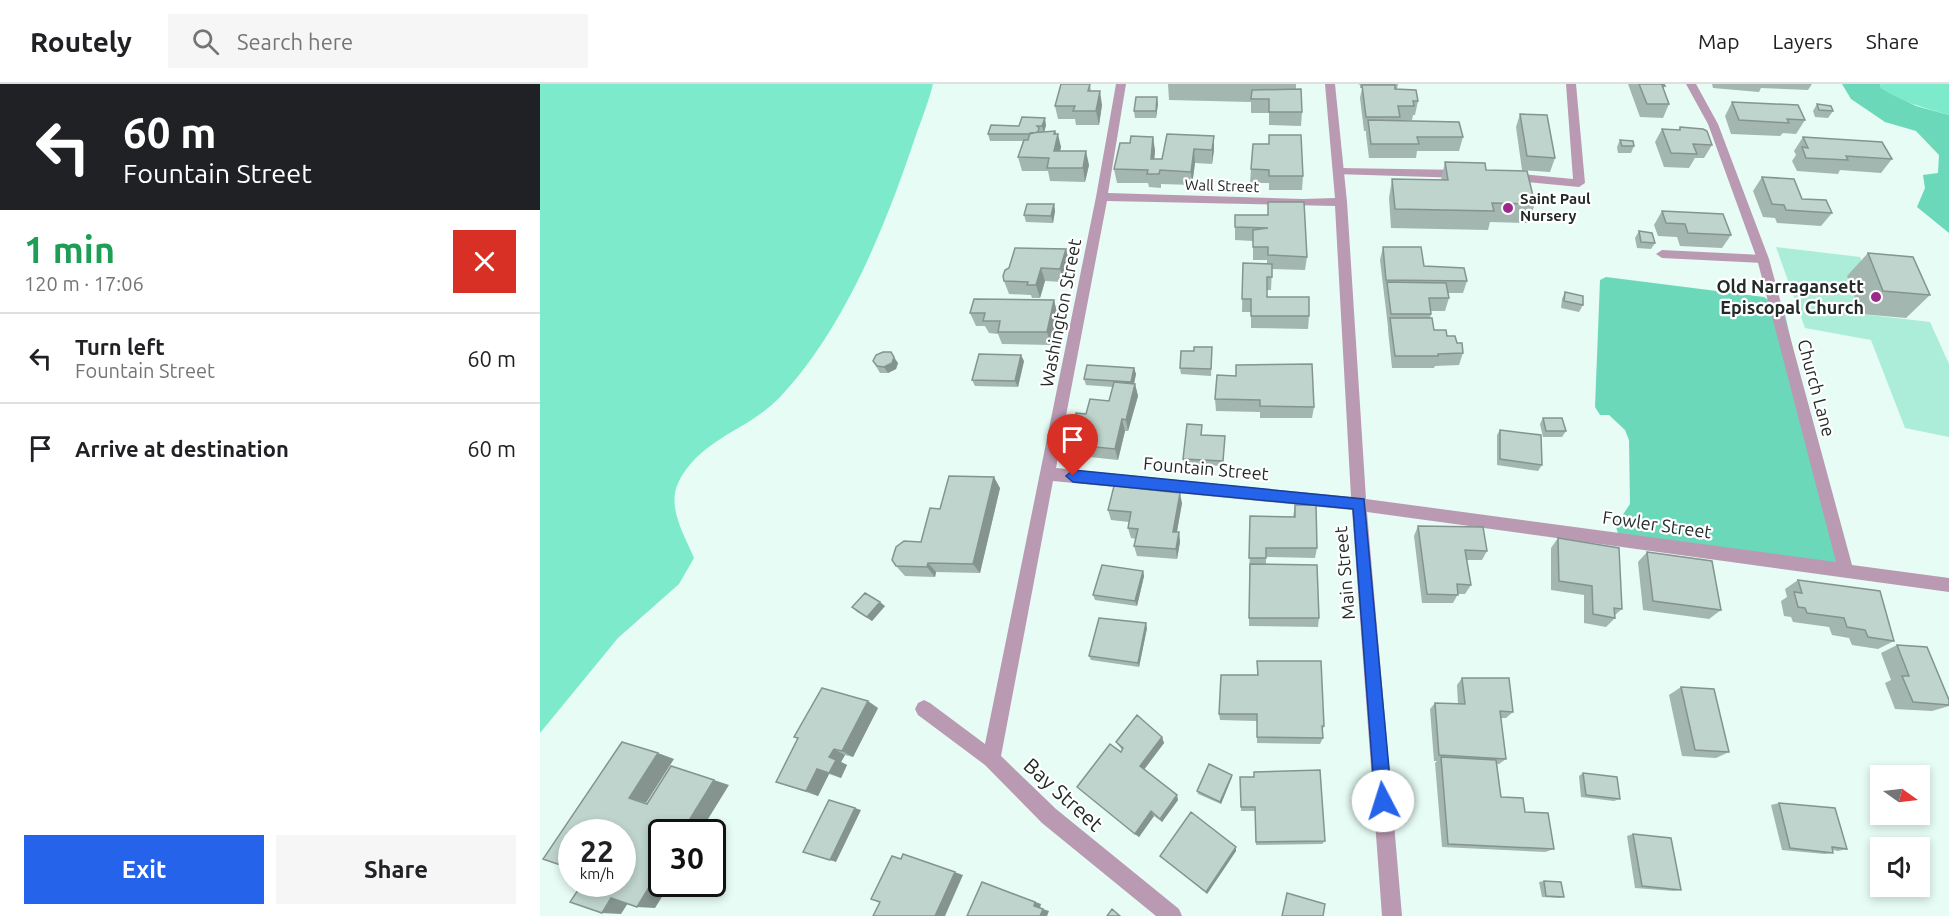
<!DOCTYPE html>
<meta charset="utf-8">
<style>
body{margin:0;font-family:Ubuntu,sans-serif;background:#f6f6f6;color:#202124;height:100vh;display:flex;flex-direction:column;font-size:22px;white-space:nowrap}
*{box-sizing:border-box;margin:0}
p{font-size:20px;color:#757577}
.icon{flex:none;width:33px;height:33px;fill:none;stroke:currentColor;stroke-width:2;stroke-linecap:round;stroke-linejoin:round}
.map{position:relative;flex:1;overflow:hidden}
.side{display:flex;flex-direction:column;background:#fff;width:540px}
.side>*{flex:none}
.top-card{background:#202124;color:#fff;overflow:hidden}
.needle{width:39px;rotate:104deg}
.tools{position:absolute;left:1330px;top:681px;display:grid;gap:12px}
.tools a{display:grid;place-items:center;width:60px;height:60px;border-radius:0px;background:#fff;box-shadow:0 3px 9px #0003;font-size:30px}
.speed{position:absolute;left:18px;top:735px;display:flex;gap:12px;font-size:30px;font-weight:700;text-align:center}
.speed>*{display:grid;place-content:center;width:78px;height:78px;border-radius:50%;background:#fff;box-shadow:0 3px 9px #0003;line-height:1}
.speed small{font-size:15px;font-weight:400}
.speed .limit{border:3px solid #111;border-radius:9px;background:#fff;color:#111}
.pin{position:absolute;display:grid;place-items:center;width:51px;height:51px;color:#fff;margin:-62px -26px;border-radius:50% 50% 50% 0;rotate:-45deg;box-shadow:0 0 6px #0007}
.pin .icon{rotate:45deg}
.me{position:absolute;width:66px;margin:-33px;rotate:355deg;stroke-linejoin:round;filter:drop-shadow(0 0 4px #0008)}
.turn{display:flex;align-items:center;gap:21px;height:126px;padding:0 24px;font-size:27px}
.turn .icon{width:78px;height:78px;stroke-width:2.5}
.turn b{display:block;font-size:42px;line-height:51px}
.round{display:grid;place-items:center;flex:none;width:63px;height:63px;border-radius:0px;background:#f6f6f6}
.summary{display:flex;align-items:center;justify-content:space-between;height:102px;padding:0 24px}
h1{font-size:36px;font-weight:700;line-height:45px;color:#1e9e55}
.button{display:flex;gap:12px;margin-top:auto;padding:12px 24px}
.button a{flex:1;height:69px;border-radius:0px;background:#2563eb;color:#fff;font-size:24px;font-weight:700;line-height:69px;text-align:center}
.button a+a{background:#f6f6f6;color:#202124}
ul{padding:0;list-style:none}
li{display:flex;align-items:center;gap:18px;height:90px;padding:0 24px;border-top:2px solid #e0e0e0}
li div{flex:1}
li b{display:block;font-size:22px}
li em{font-style:normal}
header{display:flex;align-items:center;gap:36px;box-sizing:border-box;height:84px;padding:0 30px;background:#fff;border-bottom:2px solid #e0e0e0}
header strong{font-size:28px}
nav{display:flex;gap:33px;margin-inline-start:auto;font-size:21px}
.search{width:420px;height:54px;background:#f6f6f6;display:flex;align-items:center;gap:15px;box-sizing:border-box;padding:0 21px;border-radius:0px;color:#757577;font-size:22px}
main{display:flex;flex:1;min-height:0}
.map>svg:first-child{display:block}
.green{fill:#abedd8}
.forest{fill:#6bd8ba}
.water{fill:#7deacb}
.lines{fill:none;stroke-linecap:round;stroke-linejoin:round}
.lane{fill:#ba9ab2;fill-rule:evenodd}
.street{fill:#ba9ab2;fill-rule:evenodd}
.wall{fill:#a3b6af}
.shaded-wall{fill:#85948f}
.building{fill:#bed4cc;stroke:#85948f;stroke-width:1.5}
.route{fill:#2563eb;stroke:#184099;stroke-width:1.5}
.poi-dot{fill:#9a2a89;stroke:#fff;stroke-width:2}
.labels{text-anchor:middle;stroke-width:4.5;stroke-linejoin:round;paint-order:stroke}
.far-street-label{font-size:15px;fill:#232b28;stroke:#fff}
.far-poi-label{font-size:15px;font-weight:bold;fill:#232b28;stroke:#fff;text-anchor:start}
.poi-label{font-size:18px;font-weight:bold;fill:#232b28;stroke:#fff;text-anchor:end}
.street-label{font-size:18px;fill:#232b28;stroke:#fff}
.near-street-label{font-size:21px;fill:#232b28;stroke:#fff}
</style>
<header>
<strong>Routely</strong>
<div class="search"><svg class="icon" aria-label="search" viewBox="0 0 24 24"><circle cx="10" cy="10" r="6"/><path d="M15 15l6 6"/></svg>Search here</div>
<nav><a>Map</a><a>Layers</a><a>Share</a></nav>
</header>
<main>
<section class="side">
<div class="top-card">
<div class="turn"><svg class="icon" aria-label="left" viewBox="0 0 24 24"><path d="M17 20v-9H6M10 6l-5 5 5 5"/></svg><div><b>60 m</b>Fountain Street</div></div>
</div>
<div class="summary"><div><h1>1 min</h1><p>120 m · 17:06</p></div><a class="round" style="background:#d93025;color:#fff"><svg class="icon" aria-label="close" viewBox="0 0 24 24"><path d="M6 6l12 12M18 6L6 18"/></svg></a></div>
<ul>
<li><svg class="icon" aria-label="left" viewBox="0 0 24 24"><path d="M17 20v-9H6M10 6l-5 5 5 5"/></svg><div><b>Turn left</b><p>Fountain Street</p></div><em>60 m</em></li>
<li><svg class="icon" aria-label="arrive" viewBox="0 0 24 24"><path d="M6 21V4h12l-3 4 3 4H6"/></svg><div><b>Arrive at destination</b></div><em>60 m</em></li>
</ul>
<div class="button"><a>Exit</a><a>Share</a></div>
</section>
<div class="map">
<svg width="1409" height="832" viewBox="0 0 1409 832">
<rect width="100%" height="100%" fill="#e6fcf4"/>
<!-- green -->
<path class="green" d="M1236,163L1320,173L1329,195L1321,230L1390,238L1409,280V353L1365,344L1331,256L1265,244Z"/>
<!-- forest -->
<path class="forest" d="M1302,0H1340L1341,4L1376,22L1409,31V149L1377,123L1385,104L1383,91L1398,89L1399,71L1376,47L1345,38L1311,15Z
M1066,193L1224,213L1244,226L1303,485L1079,453L1074,436L1082,432L1090,420L1089,356L1085,346L1069,331H1060L1055,323L1060,196Z"/>
<!-- water -->
<path class="water" d="M0,0H393C389,16 383,32 377,48C347,138 306,243 240,313C209,346 161,354 139,397C126,422 144,450 154,474L139,500L78,554L0,649Z
M1340,0H1409V31C1384,24 1362,18 1341,4Z"/>
<g class="lines">
<!-- lane -->
<path class="lane" d="M1026,0H1036L1045,99L1039,103L967,96L965,93L971,89L1033,95Z
M799,84L923,86L929,90L923,94L795,90L793,88Z
M1122,166L1223,171L1229,175L1223,179L1122,174L1116,170Z"/>
<!-- street -->
<path class="street" d="M576,0H586L568,109L763,115L795,114L785,0H795L807,118L826,415L1296,478L1217,175L1168,40L1146,0H1156L1178,40L1229,175L1312,481L1409,494V508L827,428L862,832H842L812,426L513,397L461,672L516,725L639,825L642,832H616L502,739L445,681L378,631L375,625L378,619L384,616L390,619L445,660L556,113ZM567,117L795,122L811,413L516,384Z"/>
</g>
<!-- wall -->
<path class="wall" d="M550,0L551,7L562,21L559,41H536L535,35H518L515,22Z
M628,0H756V5L762,28L761,42L729,41V29H711V18L629,16Z
M818,0H858L857,5L878,17L875,31H873L872,36H860L859,37L923,53L919,67H877L876,74H829L826,50V47H824L820,14L822,4H820V1Z
M1088,0H1124L1125,2L1123,5L1129,20L1123,34L1100,33Z
M1172,0H1272L1268,6L1221,4L1219,8L1173,4Z
M1192,18L1265,36L1256,50L1243,49L1240,52L1191,50L1185,32Z
M618,20L616,34H595L594,27Z
M1277,20L1293,27L1288,34L1275,33L1273,27Z
M980,30L1015,74L1010,88L982,86L976,43Z
M506,41L504,48L515,47L521,63L520,67L549,81L545,98L510,97L508,87H482L478,73L483,57H450L448,50L479,42Z
M1140,43L1172,61L1164,74H1155L1149,84L1124,83L1115,58L1122,45L1139,46Z
M627,50L674,66L672,80L655,79L652,101L621,100V104L609,103L608,99H577L574,85L613,53L615,67L614,75H622Z
M1263,53L1352,75L1341,89L1300,86L1298,90L1257,87L1252,77L1256,71L1254,67Z
M1080,56L1094,62L1091,69H1078L1077,63Z
M713,60L763,92L762,106H729V99H710L711,85Z
M905,78L946,86L995,120L988,139L950,138L948,146L851,144L849,114L852,95L901,96Z
M1222,93L1262,115L1292,129L1281,142L1237,139L1235,134L1223,133L1213,107Z
M514,120L515,127L513,139L486,138L484,131Z
M1122,127L1191,151L1182,164L1140,162L1137,153L1118,152L1114,141Z
M727,131L767,173L765,186L732,185L731,206H727V213L769,232L768,245L711,244V228H702L703,179H727V176H713V157L695,156V143Z
M1099,147L1115,159L1111,165L1097,164L1095,154Z
M843,163L884,182L927,197L923,209H908L909,214L905,227H891V230L890,234L894,246L907,252L917,259L923,269L919,281L895,282L894,284H852L848,246V243L840,176Z
M526,165L529,178L524,198L505,197L500,214H492L491,211L469,210L464,197Z
M1328,169L1390,211L1366,234L1321,230L1307,192Z
M1025,208L1043,221L1039,228L1021,224L1022,215Z
M514,216L517,229L511,261L462,260L458,250L449,249L445,242H436L430,229Z
M654,267L672,270L671,292L641,290L640,284Z
M333,277L358,279L356,285L348,289H340Z
M484,277L478,303L435,302L432,296Z
M594,284L596,290L594,300H595L598,312L588,347H585L578,376L531,371L524,349L546,330L569,317L573,303L546,301L544,295Z
M677,291L774,323L772,334H720V328L676,327L675,315Z
M1003,334L1026,347L1022,353H1003L1000,340Z
M662,341V351L685,352L683,382L644,380L643,375Z
M960,346L1002,381L998,387L957,381V351Z
M460,404L440,489L396,488L395,493L365,492L356,482L381,458L400,425Z
M642,419L637,448H639L640,458L637,475L597,472L594,462L596,455L591,454L588,444L589,438L571,436L568,426Z
M755,421L777,464L775,474L726,473V481L779,534L778,543L709,542L710,432L753,433Z
M878,442L947,467L942,476H927L931,501L925,510H918L913,519H882L874,452Z
M1018,454L1082,525L1075,531V534L1066,543L1044,539V511L1011,506V464Z
M1107,468L1181,526L1169,535L1103,526L1098,478Z
M603,487L604,492L597,522L555,516L553,511Z
M1258,496L1354,557L1338,565L1312,561L1309,554L1292,551L1289,543L1253,538L1251,533L1244,532L1241,517L1247,513L1245,505Z
M345,522L332,537L317,528L312,523Z
M607,544L599,583L551,576L549,572Z
M1357,561L1409,616V622L1392,627L1355,625L1345,599L1351,596L1341,569Z
M717,577L784,642L782,648L783,654L780,660L717,659V637L680,636L679,630L717,591Z
M922,594L973,628L966,634H961L966,675L959,680H957L961,713L985,728L1014,765L1005,768L902,763L895,679L897,677H894L890,625L895,619L918,620L917,601Z
M1141,603L1189,668L1176,674L1142,672L1129,611Z
M338,624L313,673L305,671L301,678L307,681L301,694L289,690L278,712L236,698L258,655L254,653Z
M622,653L624,659L604,686L638,716L622,738L614,732L599,753L537,703L581,668L582,666L576,658Z
M1043,689L1080,715L1074,717L1041,713L1039,692Z
M692,691V693L681,720L658,710L657,707Z
M700,693L785,757L782,760L716,761L715,727H701Z
M1239,719L1307,765L1298,767L1293,766V769L1285,770L1242,766L1231,721Z
M1093,750L1141,806L1134,807L1095,804L1087,752Z
M696,767L667,810L620,772Z
M1004,797L1024,813L1019,814L1002,813L999,798Z"/>
<!-- shaded-wall -->
<path class="shaded-wall" d="M560,7L562,21L559,41L556,27Z
M617,13L618,20L616,34V27Z
M505,34L506,41L504,49L502,42Z
M515,47L517,54L518,50L521,63L517,80L514,67Z
M674,52V66L672,80V66Z
M613,53L615,67L613,88L611,75Z
M654,65L655,79L652,101L651,88Z
M546,67L549,81L545,98L543,84Z
M514,120L515,127L513,139L511,132Z
M526,165L529,178L524,198L520,185Z
M501,184L505,197L500,214L496,201Z
M514,216L517,229L511,261L507,248Z
M481,271L484,277L478,303L475,297Z
M354,273L358,279L356,285L348,289L344,283Z
M594,284L596,290L593,304L591,298Z
M595,300L598,312L588,347L586,336Z
M582,335L585,347L578,376L575,365Z
M454,393L460,404L440,489L433,480Z
M640,409L642,419L635,458L633,448Z
M639,448L640,458L637,475L636,465Z
M388,479L396,488L395,493L387,483Z
M603,487L604,492L597,522L595,517Z
M340,518L345,522L332,537L327,533Z
M606,539L607,544L599,583L598,579Z
M328,617L338,624L313,673L302,667Z
M622,653L624,659L602,688L600,682Z
M294,665L305,671L301,678L307,681L301,694L289,689V673Z
M118,669L134,675L106,719L124,724L89,714Z
M277,685L289,690L278,712L266,707Z
M692,691V693L681,720L680,718Z
M174,696L189,701L160,748H142Z
M637,711L638,716L622,738L620,735Z
M315,724L321,726L296,778L290,776Z
M611,727L614,732L599,753L595,750Z
M696,763V767L667,810L666,808Z
M363,770L423,791L405,832H395Z
M122,782V800H130L115,824L97,823Z
M442,798L501,820L500,824L509,827L507,832H500L494,822Z
M71,814L90,816L81,830L62,829Z"/>
<!-- building -->
<path class="building" d="M521,0H550L548,7H560L556,27H533L535,22H515Z
M1099,0H1124L1125,2L1122,1L1129,20H1107Z
M822,1H855V5L876,6L878,17H873L874,22H858L860,33H826Z
M761,5L762,28H729V15H711L712,6Z
M596,13H617L616,27H594Z
M1192,18L1258,21L1265,36L1247,35L1249,39L1199,36Z
M1277,20L1291,22L1293,27L1279,26Z
M980,30L1007,31L1015,74L987,72Z
M482,33L505,34L502,42H497L499,44L498,48L489,50H448L451,41L479,42Z
M828,36L919,38L923,53H877L879,60H831Z
M1140,43L1163,45L1167,47L1172,61L1153,60L1157,70L1131,69L1122,45L1140,46Z
M515,47L514,50H518L514,67H546L543,84H507L509,74L478,73L484,56H488L490,49Z
M627,50L674,52L672,66L654,65L651,88L620,86L619,90H607L608,86L574,85L580,59H590L591,52L613,53L611,75H622Z
M729,51H761L763,92H729V86L711,85L713,60H729Z
M1263,53L1342,58L1352,75L1306,72L1308,76L1266,74L1262,63L1268,64Z
M1080,56L1093,57L1094,62H1082Z
M905,78L945,79L946,86L987,87L995,120L952,119L954,127L855,125L852,95L908,96Z
M1222,93L1254,95L1262,115L1286,116L1292,129L1246,126L1244,121L1232,120Z
M728,118H764L767,173L728,171V163H713V146L728,144L695,143V131H728Z
M487,120H514L511,132L484,131Z
M1122,127L1183,130L1191,151L1148,149L1145,140L1126,139Z
M1099,147L1112,149L1115,159L1101,158Z
M843,163H881L884,182L924,184L927,197L846,196Z
M475,164L526,165L520,185L501,184L496,201H487L488,198L464,197L463,192L465,186L469,184Z
M1328,169L1373,173L1390,211L1343,207Z
M703,179L732,180V193H727V213H769V232H711V215H702Z
M847,198L906,199L909,214H889L891,230H851Z
M1025,208L1043,212V221L1024,217Z
M434,215L514,216L507,248H458L460,237H443L445,229H430Z
M850,234H892L894,246H906L907,252H915L917,259H922L923,269L898,270V272H855Z
M654,263H672L671,285L640,284L641,267H654Z
M343,268H351L354,273L352,279L344,283L337,282L333,277L336,271Z
M439,270L481,271L475,297L432,296Z
M772,280L774,323L720,322V316L675,315L677,291L696,292V281Z
M547,281L594,284L591,298L544,295Z
M574,298L595,300L586,336L582,335L575,365L527,360L530,349H524L526,341L532,342L536,329L546,330L550,315L569,317Z
M1003,334H1022L1026,347H1006Z
M647,340L662,341L661,351L685,352L683,377L643,375Z
M960,346L1001,351L1002,381L960,375Z
M409,392L454,393L433,480L388,479L387,483L356,482L352,476L356,463L364,457L381,458L390,424L400,425Z
M574,402L640,409L633,448H639L636,465L594,462L598,445L588,444L591,428L568,426Z
M755,421H776L777,464H726V474H709L710,432L755,433Z
M878,442L943,443L947,467L925,466L931,501L917,500L918,511L887,510Z
M1018,454L1079,464L1082,525L1074,524L1075,534L1053,530L1052,502L1019,497Z
M1107,468L1172,477L1181,526L1113,517Z
M710,480L777,481L779,534H709Z
M562,481L603,487L595,517L553,511Z
M1258,496L1340,507L1354,557L1328,553L1325,546L1307,543L1304,534L1267,529L1265,524L1258,523L1254,508L1262,509Z
M325,509L340,518L327,533L312,523Z
M559,534L606,539L598,579L549,572Z
M1357,561L1387,563L1409,616V621L1373,618L1362,592H1369Z
M717,577H781L784,642H782L783,654L717,653V630H679L681,591H718Z
M922,594H969L973,628L960,627L966,675L899,671L895,619L925,620Z
M1141,603L1174,605L1189,668L1155,666Z
M282,604L328,617L302,667L294,665L289,673L296,676L289,689L277,685L266,707L236,698L258,654L254,653Z
M597,631L622,653L600,682L637,711L620,735L611,727L595,750L537,703L570,660L581,668L583,664L576,658Z
M82,658L118,669L89,714L107,720L131,682L174,696L142,748H122V782L97,823L71,814L62,829L30,818L42,800H82V748H32V785L3,775Z
M901,673L956,676L961,713L983,714L985,728L1008,729L1014,765L908,760Z
M669,680L692,691L680,718L657,707Z
M780,686L785,757L716,758L715,723H701L700,693H714V688Z
M1043,689L1077,693L1080,715L1046,711Z
M289,716L315,724L290,776L263,768Z
M1239,719L1295,724L1307,765L1292,763L1293,769L1250,764Z
M651,728L696,763L666,808L620,772Z
M1093,750L1131,754L1141,806L1102,802Z
M363,770L415,788L395,832H333L340,818L331,815L352,772L361,775Z
M1004,797L1021,798L1024,813L1006,812Z
M442,798L495,818L494,822L503,825L500,832H427Z
M747,809L785,820L783,832H742Z
M572,825L580,832H567Z"/>
<!-- route -->
<path class="route" d="M533,386L824,415L852,717L849,723L843,726L837,723L835,717L813,425L533,398L526,392Z"/>
<!-- markers -->
<g class="poi-dot">
<circle cx="968" cy="124" r="6"/>
<circle cx="1336" cy="213" r="6"/>
</g>
<g class="labels">
<!-- far-street labels -->
<g class="far-street-label">
<text transform="translate(682 102) rotate(2)" y="5">Wall Street</text>
</g>
<!-- far-poi labels -->
<g class="far-poi-label">
<text x="980" y="120">Saint Paul<tspan x="980" dy="17">Nursery</tspan></text>
</g>
<!-- poi labels -->
<g class="poi-label">
<text x="1324" y="209">Old Narragansett<tspan x="1324" dy="21">Episcopal Church</tspan></text>
</g>
<!-- street labels -->
<g class="street-label">
<text transform="translate(521 229) rotate(-79)" y="6">Washington Street</text>
<text transform="translate(1276 304) rotate(75)" y="6">Church Lane</text>
<text transform="translate(666 385) rotate(5)" y="6">Fountain Street</text>
<text transform="translate(1117 441) rotate(8)" y="6">Fowler Street</text>
<text transform="translate(805 489) rotate(-95)" y="6">Main Street</text>
</g>
<!-- near-street labels -->
<g class="near-street-label">
<text transform="translate(523 711) rotate(42)" y="7">Bay Street</text>
</g>
</g>
</svg>
<div class="tools">
<a><svg class="needle" viewBox="-14 -14 28 28"><path d="M0-13l5 13h-10z" fill="#e53935"/><path d="M0 13l5-13h-10z" fill="#757577"/></svg></a>
<a><svg class="icon" aria-label="sound" viewBox="0 0 24 24"><path d="M4 9h4l5-4v14l-5-4H4zM17 9q2 3 0 6"/></svg></a>
</div>
<div class="speed"><div>22<small>km/h</small></div><div class="limit">30</div></div>
<div class="pin" style="left:533px;top:392px;background:#d93025"><svg class="icon" aria-label="arrive" viewBox="0 0 24 24"><path d="M6 21V4h12l-3 4 3 4H6"/></svg></div>
<svg class="me" style="left:843px;top:717px" viewBox="-20 -20 40 40"><circle r="19" fill="#fff"/><path d="M0-13L10 11 0 6-10 11z" fill="#2563eb"/></svg>
</div>
</main>
